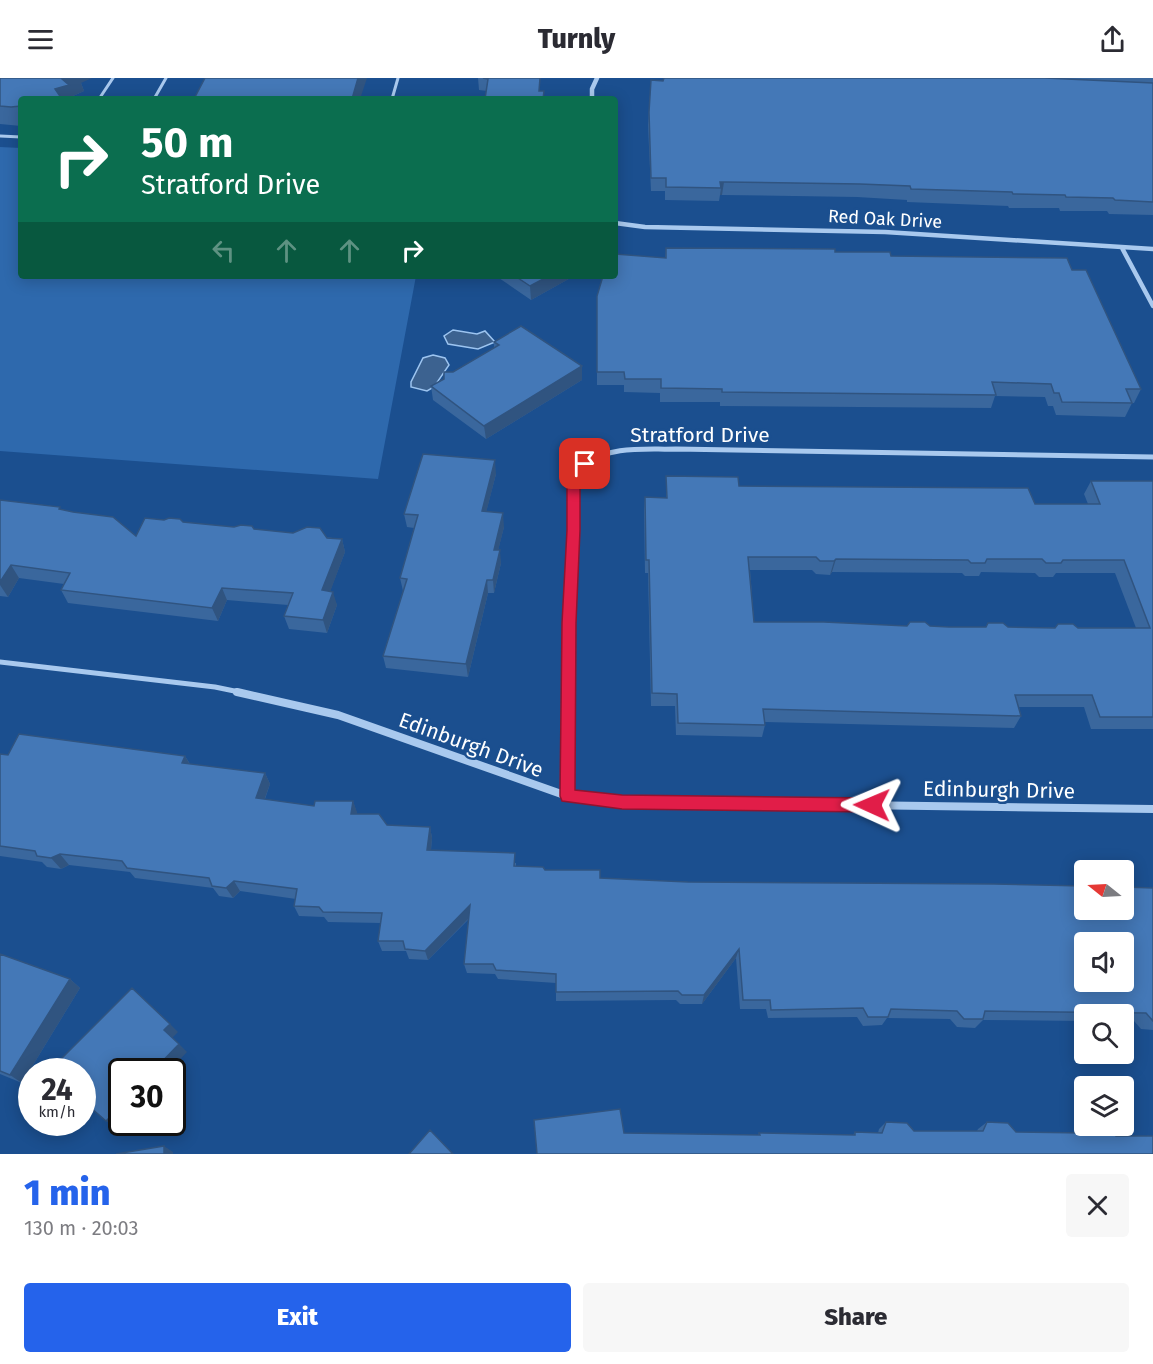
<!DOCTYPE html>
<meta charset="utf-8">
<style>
body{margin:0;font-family:"Fira Sans",sans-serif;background:#f7f7f7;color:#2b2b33;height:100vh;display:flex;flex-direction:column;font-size:22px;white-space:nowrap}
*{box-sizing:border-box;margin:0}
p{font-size:20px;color:#7c7c81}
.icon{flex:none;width:33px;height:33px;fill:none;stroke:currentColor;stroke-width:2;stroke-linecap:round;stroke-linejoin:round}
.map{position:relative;height:1076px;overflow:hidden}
.sheet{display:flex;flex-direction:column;background:#fff;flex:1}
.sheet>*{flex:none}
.top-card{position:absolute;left:18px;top:18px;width:600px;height:183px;border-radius:6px;box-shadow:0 3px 15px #0003;background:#0b6e4f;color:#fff;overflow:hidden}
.needle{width:39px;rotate:288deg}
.buttons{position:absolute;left:1074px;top:782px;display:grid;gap:12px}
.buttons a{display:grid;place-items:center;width:60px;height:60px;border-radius:6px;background:#fff;box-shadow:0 3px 15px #0003;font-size:30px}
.speed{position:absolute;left:18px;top:980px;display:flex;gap:12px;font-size:30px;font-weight:700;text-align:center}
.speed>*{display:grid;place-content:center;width:78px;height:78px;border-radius:50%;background:#fff;box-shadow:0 3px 15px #0003;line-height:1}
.speed small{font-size:15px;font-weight:400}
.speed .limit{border:3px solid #111;border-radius:9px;background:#fff;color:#111}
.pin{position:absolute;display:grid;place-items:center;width:51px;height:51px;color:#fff;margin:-26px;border-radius:12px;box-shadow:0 3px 9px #0006}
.me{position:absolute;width:66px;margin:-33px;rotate:271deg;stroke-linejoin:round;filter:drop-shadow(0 0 4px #0008)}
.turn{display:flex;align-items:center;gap:21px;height:126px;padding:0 24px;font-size:27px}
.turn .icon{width:78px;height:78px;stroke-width:2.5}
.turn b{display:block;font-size:42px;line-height:51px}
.lanes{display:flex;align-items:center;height:57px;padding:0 24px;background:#0003;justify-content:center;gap:30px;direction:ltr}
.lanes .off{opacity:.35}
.round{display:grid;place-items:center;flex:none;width:63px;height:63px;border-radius:6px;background:#f7f7f7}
.head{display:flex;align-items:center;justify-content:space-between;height:102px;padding:0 24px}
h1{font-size:36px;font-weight:800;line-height:45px;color:#2563eb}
.action{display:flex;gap:12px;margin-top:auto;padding:12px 24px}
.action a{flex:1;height:69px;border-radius:6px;background:#2563eb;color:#fff;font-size:24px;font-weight:800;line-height:69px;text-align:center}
.action a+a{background:#f7f7f7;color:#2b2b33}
header{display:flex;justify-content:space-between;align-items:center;height:78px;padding:0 24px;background:#fff;font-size:27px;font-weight:800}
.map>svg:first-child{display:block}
.green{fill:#2e69ad}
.water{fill:#3c6290;stroke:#9cc4f0;stroke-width:1.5}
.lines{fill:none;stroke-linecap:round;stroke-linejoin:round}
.lane{stroke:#a9c9ee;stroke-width:3}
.street-far2{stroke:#a9c9ee;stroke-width:4.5}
.street-far1{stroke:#a9c9ee;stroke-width:5}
.street{stroke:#a9c9ee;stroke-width:8}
.wall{fill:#3a679d;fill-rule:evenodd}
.shaded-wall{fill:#305480}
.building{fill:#4478b7;stroke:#305480;stroke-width:1.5;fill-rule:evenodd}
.route{fill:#e11d48;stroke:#92132f;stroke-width:1.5}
.labels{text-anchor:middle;stroke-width:5;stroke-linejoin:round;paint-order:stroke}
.far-street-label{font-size:18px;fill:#fff;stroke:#1b4f8f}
.street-label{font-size:21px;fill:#fff;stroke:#1b4f8f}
</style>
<header><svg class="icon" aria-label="menu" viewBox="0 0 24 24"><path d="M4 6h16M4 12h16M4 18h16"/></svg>Turnly<svg class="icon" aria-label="share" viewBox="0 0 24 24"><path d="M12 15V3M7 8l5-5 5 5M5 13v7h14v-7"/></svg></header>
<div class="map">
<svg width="1153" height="1076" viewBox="0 0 1153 1076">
<rect width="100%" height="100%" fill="#1b4f8f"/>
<!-- green -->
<path class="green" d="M0,69L21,70V198H416L378,401L0,373Z"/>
<!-- water -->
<path class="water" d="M453,252L477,256L485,253L495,264L478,271L448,266L444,258Z
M433,277L445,280L449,287L434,309L427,313L411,309V304L423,280Z"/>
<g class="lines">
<!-- lane -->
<path class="lane" d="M99,21L113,0
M154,21L166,0
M392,21L398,0
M0,58L21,59"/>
<!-- street-far2 -->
<path class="street-far2" d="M592,21V11L597,0
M615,145L645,149L885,154L1153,171
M1122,170L1153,228"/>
<!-- street-far1 -->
<path class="street-far1" d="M0,584L215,609L244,615
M568,615L574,401C577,396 581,389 586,386C610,367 648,372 676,371L1153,379"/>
<!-- street -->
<path class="street" d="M237,614L338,637L567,718L622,724L1153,731
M567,718L568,614"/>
</g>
<!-- wall -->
<path class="wall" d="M0,0L81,5L84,13L73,18L74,21H21V48L0,46Z
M478,0H541L487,13L479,12Z
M664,0H1153V137L1109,136L1107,133H1060L1059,130H1009L1008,128L907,124V122L857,119L722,117H720L719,123L665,122V113H651L648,47L651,2L663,3Z
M666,170L835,174L1072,192L1141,311L1134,325H1132L1125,339L1056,337L1053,328H1048L1045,319L995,318L991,330L720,328V324H660V315L624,314V307H597V218L665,180Z
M496,198H574L531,222Z
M494,264L582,302L486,361L433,322L431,308L494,270Z
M496,396L486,434L504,449L498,472L501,485L494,515H488L468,599L386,590L383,578L403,513L400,500L414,450L407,449L404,436Z
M666,398L739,408L1035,426H1088L1084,416L1091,403H1153V651H1091L1084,629H1019L1021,638L1014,650L765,644V647L762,659L676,657L675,628H651L648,495H645L644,433L645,419L666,420ZM750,492H812L816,496L830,497L832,494L962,495L965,498H979L981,494L1035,495L1039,499H1053L1056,495H1115L1136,550L949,549L754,544Z
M0,422L62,432L136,458L183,444L342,461L345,474L330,513L337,527L327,555L289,551L284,538L288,527L227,522L218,543L68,525L61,512L64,506L19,500L8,519L0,518Z
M0,676L8,677L185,678L190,686L265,695L270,706L265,721L314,728L353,723L357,736L387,747L430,749L432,760L431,772L516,785V788L600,800L688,804L1153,810V952L1141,951L1134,943H1124V936H1084V943L983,942L975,950L957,949L950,941L887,940L882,947L863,948L857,939L768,940L766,931H740L736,880L702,926H680L676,922L556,923V905L498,901L495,896L467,895L464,886L469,841L428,882L409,881L406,873H382L378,863L381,845L328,844L324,839L299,838L294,828L296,821L240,813L233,820L219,818L213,810L135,800L130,794L69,787L61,791L47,789L42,784L0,778Z
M0,876L70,901L80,910L22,1005L0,996Z
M886,1044L914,1053H977L978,1051L987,1044L1016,1054L1076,1055L1087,1048L1116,1058L1153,1076L758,1057L759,1055L853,1057L855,1054L878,1055L879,1051Z"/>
<!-- shaded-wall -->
<path class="shaded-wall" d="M63,0H92L81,5L84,13L73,18L74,21H59L55,11L62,1Z
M358,0H367L360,21H352Z
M720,104H724L722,117H720L721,110Z
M549,198H574L531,222L530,208Z
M582,288V302L486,361L484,348Z
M495,382L496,396L483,447L482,433Z
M503,435L504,449L495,485L494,472Z
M342,461L345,474L326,525L322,512Z
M500,472L501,485L494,515L493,502Z
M836,481L832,494L830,497L834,483Z
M11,487L19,500L8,519L0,507V504Z
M487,502L488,515L468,599L466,586Z
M222,510L227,522L218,543L212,530Z
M333,514L337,527L327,555L323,542Z
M185,678L192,690L182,685Z
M265,695L270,706L261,731L256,720Z
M353,723L357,734L355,747L351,736Z
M430,749L432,760L430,783L427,772Z
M60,776L69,787L61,791L51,780Z
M234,803L240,813L233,820L226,810Z
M470,827L472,837L428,882L425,873Z
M739,871L736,880L702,926L704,917Z
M70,901L80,910L22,1005L10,997Z
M170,946L178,954L172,960L164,952Z
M179,966L187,974L169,993H153Z
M122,1027V1044L116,1049L106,1043Z
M164,1068L173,1074V1076H164Z"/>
<!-- building -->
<path class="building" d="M0,0H63L62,1L69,7L55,11L62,21H21V28L11,29L0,28Z
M205,0H358L352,21H194Z
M483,0H540L539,13H544L543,21H485L488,1Z
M664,0H1045L1153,5V124L1115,122L1113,120L1066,119L1065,117L1013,116L1012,114L911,111L910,108L860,106L724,104H720L721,110L666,109V100H651L649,34L651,2L663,3Z
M666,170L835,171V174H890L891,178L1067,180L1072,192H1086L1141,311H1126L1132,325L1062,324L1059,315H1054L1051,306L992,304L996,317L722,314V311L661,310V301H625L624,294H597V218L603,198H615V176L666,180Z
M515,198H549L530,208Z
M521,248L582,288L484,348L431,308L444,301V294H453L499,267L494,264Z
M423,376L495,382L482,433L503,435L494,472H500L493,502H487L466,586L383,578L407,501L400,500L418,437L404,436Z
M666,398L738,399L739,408L1028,410L1035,426H1100L1091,403H1153V639H1100L1092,617H1015L1021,638L763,631L765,647L678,645L677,616L652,615L649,482H646L645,419L667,420ZM748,479H816L820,483H834L836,481L968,482L971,485H985L987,481H1042L1046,485H1061L1063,482H1124L1150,550H1078L1073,546H1058L1055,550L1008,549L1003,545H988L986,549H949L930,548L925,544H910L907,548L824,544H754Z
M0,422L60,429L59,431L73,434L113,439L136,458L145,440L164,442L169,440L180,441L183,444L234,449L241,447L252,448L254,451L293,455L307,449L320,450L327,460L342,461L322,512L333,514L323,542L284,538L293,515L222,510L212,530L61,512L70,495L11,487L0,504Z
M19,656L185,678L182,685L265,695L256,720L314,728L315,723H353L351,736H379L387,747L430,749L427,772L515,775L514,788L543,789L545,792H600V800L688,804L994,806L1084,808V831H1124V809L1153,810V943L1146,935L985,933L983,941H964L957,933L891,931L888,939H868L863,930L771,932L770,922H743L739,871L704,917H682L678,913L556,914V896L496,892L493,886H464L470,827L425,873L405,871L403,863H378L382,835L323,834L319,829L294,828L297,811L234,803L226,810L212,808L209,800L127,790L122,783L60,776L51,780L37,778L35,773L0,768V676L8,677ZM1084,864H1124V903H1084Z
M0,876L70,901L10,997L0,993Z
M132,910L170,946L164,952L179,966L153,993H122V1027L106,1043L82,1022V993H49Z
M620,1031L624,1055L760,1057L759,1055L855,1057V1054L882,1055L886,1044L907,1045L914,1053H983L987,1044L1008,1045L1016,1054L1085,1055L1087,1048L1108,1049L1116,1058H1153V1076H537L534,1042Z
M430,1052L453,1076H409Z
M164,1068V1076H116Z"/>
<!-- route -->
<path class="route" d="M585,382L591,386L580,401V452L576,545L575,712L622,717L872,720L877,722L880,727L877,732L872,734L622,731L562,723L560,718L562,545L567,452V401L581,383Z"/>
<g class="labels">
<!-- far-street labels -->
<g class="far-street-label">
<text transform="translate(885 141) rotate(3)" y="6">Red Oak Drive</text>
</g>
<!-- street labels -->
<g class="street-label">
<text x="700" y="364">Stratford Drive</text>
<text transform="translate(471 667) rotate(20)" y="7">Edinburgh Drive</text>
<text transform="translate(999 712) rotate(1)" y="7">Edinburgh Drive</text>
</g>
</g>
</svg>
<div class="buttons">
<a><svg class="needle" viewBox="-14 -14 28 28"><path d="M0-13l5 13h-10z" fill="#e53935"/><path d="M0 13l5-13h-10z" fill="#7c7c81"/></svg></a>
<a><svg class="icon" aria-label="sound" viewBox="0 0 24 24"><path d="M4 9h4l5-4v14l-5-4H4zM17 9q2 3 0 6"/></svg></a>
<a><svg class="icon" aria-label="search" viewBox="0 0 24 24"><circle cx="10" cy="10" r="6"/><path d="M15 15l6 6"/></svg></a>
<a><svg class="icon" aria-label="layers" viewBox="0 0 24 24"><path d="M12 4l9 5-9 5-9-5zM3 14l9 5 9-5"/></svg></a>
</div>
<div class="speed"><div>24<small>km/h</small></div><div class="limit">30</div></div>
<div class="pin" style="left:585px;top:386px;background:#d93025"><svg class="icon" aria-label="arrive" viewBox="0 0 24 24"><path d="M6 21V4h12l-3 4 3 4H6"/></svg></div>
<svg class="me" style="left:872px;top:727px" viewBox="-20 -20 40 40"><path d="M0-17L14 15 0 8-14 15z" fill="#e11d48" stroke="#fff" stroke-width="4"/></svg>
<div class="top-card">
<div class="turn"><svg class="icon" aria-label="right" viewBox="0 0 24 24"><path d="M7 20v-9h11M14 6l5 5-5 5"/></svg><div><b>50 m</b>Stratford Drive</div></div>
<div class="lanes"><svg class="icon off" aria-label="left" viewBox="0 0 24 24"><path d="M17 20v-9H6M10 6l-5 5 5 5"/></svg><svg class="icon off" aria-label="ahead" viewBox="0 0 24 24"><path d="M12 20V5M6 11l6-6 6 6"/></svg><svg class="icon off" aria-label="ahead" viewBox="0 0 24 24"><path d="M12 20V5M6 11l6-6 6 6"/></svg><svg class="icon" aria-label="right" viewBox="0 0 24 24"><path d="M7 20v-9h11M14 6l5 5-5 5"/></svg></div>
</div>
</div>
<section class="sheet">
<div class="head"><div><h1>1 min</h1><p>130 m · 20:03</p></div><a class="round"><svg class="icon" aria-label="close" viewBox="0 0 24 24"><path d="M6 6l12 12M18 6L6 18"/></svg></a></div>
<div class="action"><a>Exit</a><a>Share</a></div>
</section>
